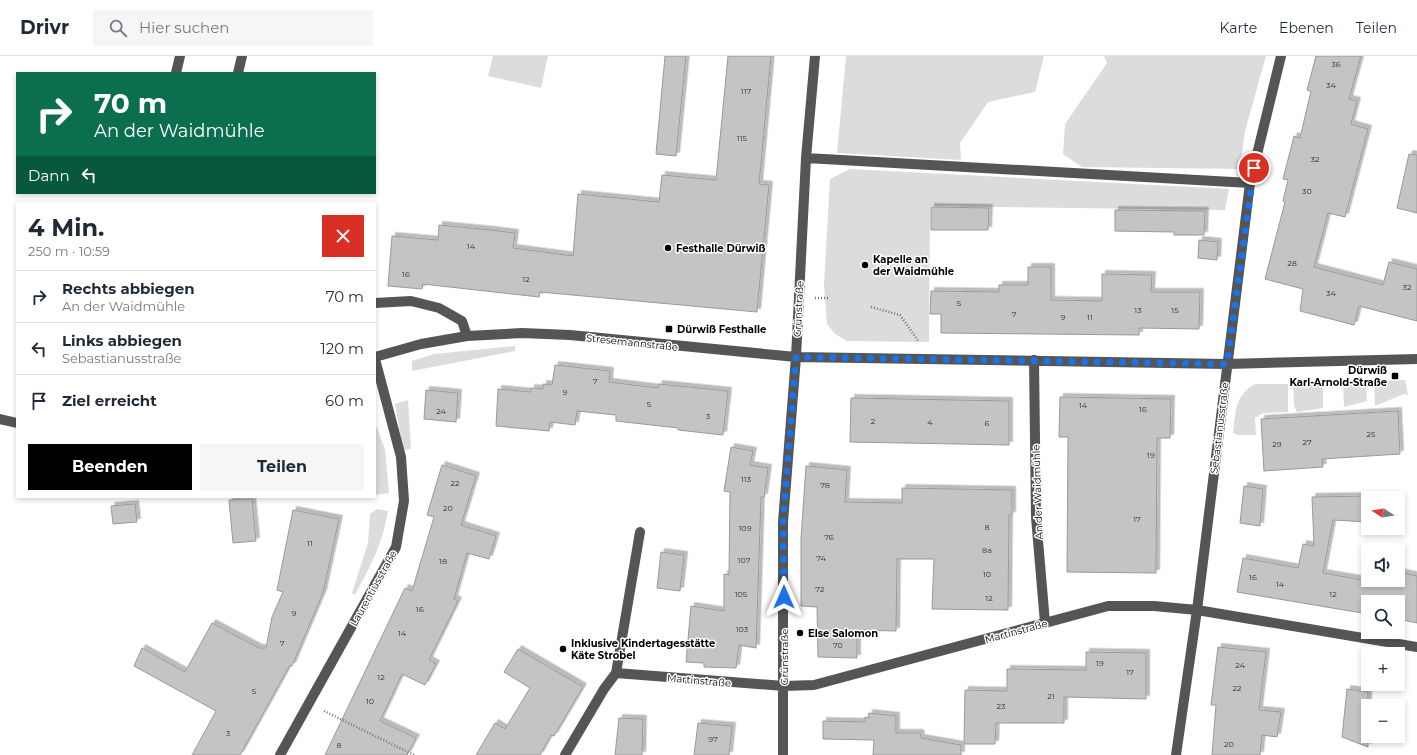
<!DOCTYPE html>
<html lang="de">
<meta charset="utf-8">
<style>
body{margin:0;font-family:Montserrat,sans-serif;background:#f6f6f7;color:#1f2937;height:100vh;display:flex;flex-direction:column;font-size:15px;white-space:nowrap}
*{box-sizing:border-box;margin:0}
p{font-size:13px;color:#747a83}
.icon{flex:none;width:22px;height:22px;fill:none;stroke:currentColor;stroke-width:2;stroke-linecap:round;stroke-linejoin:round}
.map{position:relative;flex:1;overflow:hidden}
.drawer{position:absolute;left:16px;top:146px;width:360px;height:296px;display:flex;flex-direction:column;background:#fff;border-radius:0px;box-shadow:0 2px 6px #0003}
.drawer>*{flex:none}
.top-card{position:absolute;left:16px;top:16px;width:360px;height:122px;border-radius:0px;box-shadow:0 2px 6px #0003;background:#0b6e4f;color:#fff;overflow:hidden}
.needle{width:26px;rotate:282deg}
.tools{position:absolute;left:1361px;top:435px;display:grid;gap:8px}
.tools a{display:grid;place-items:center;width:44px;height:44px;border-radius:0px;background:#fff;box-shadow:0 2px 6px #0003;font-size:20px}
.pin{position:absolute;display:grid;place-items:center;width:34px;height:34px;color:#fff;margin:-17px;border:2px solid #fff;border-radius:50%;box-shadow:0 1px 4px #0007}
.me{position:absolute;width:44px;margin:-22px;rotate:0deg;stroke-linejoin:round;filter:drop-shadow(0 0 3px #0008)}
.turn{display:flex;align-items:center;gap:14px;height:84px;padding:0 12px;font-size:18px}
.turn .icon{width:52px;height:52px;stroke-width:2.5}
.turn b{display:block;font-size:28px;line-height:34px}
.then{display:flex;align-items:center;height:38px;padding:0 12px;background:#0003;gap:8px;font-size:15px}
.round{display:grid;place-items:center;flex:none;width:42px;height:42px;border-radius:0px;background:#f6f6f7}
.headline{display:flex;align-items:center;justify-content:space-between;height:68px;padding:0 12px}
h1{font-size:24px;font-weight:700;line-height:30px}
.button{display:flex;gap:8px;margin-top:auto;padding:8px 12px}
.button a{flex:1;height:46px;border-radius:0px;background:#000;color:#fff;font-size:16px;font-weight:700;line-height:46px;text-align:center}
.button a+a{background:#f6f6f7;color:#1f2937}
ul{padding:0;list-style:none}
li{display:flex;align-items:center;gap:12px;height:52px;padding:0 12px;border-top:1px solid #e0e1e3}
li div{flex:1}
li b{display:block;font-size:15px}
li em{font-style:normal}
header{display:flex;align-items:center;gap:24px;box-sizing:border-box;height:56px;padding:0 20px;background:#fff;border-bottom:1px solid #e0e1e3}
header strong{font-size:19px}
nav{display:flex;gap:22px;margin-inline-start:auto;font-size:14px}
.search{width:280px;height:36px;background:#f6f6f7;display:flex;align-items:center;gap:10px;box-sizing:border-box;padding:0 14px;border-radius:0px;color:#747a83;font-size:15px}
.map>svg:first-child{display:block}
.green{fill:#dcdcdc}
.building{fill:#c4c4c4;stroke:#999;filter:url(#shadow)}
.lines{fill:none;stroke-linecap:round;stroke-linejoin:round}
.path{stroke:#777;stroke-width:2.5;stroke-dasharray:1 2;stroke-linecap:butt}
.minor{stroke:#555;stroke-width:10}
.route{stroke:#1a73e8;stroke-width:7;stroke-dasharray:0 12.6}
.poi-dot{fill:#000;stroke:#fff;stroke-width:1.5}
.labels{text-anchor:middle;stroke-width:3;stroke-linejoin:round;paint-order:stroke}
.number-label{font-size:8px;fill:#313131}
.poi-label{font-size:10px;font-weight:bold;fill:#000;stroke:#fff;text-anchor:start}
.street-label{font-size:10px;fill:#000;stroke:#fff}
</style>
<header>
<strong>Drivr</strong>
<div class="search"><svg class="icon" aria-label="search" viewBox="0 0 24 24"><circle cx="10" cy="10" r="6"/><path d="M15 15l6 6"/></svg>Hier suchen</div>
<nav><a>Karte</a><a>Ebenen</a><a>Teilen</a></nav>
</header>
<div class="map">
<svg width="1417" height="699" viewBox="0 0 1417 699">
<defs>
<filter id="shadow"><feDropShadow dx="3.5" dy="-3.5" stdDeviation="0" flood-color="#0004"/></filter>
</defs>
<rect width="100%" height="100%" fill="#fff"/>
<!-- green -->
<path class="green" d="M493,0H548L541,32L488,20Z
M846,0H1044L1035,36L988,46L960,87L961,104L837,97Z
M1104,0H1266L1245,75L1240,113L1082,111L1063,98L1065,68L1107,7Z
M850,113L1229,133L1225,154L930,150L929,286L847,285L835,278L827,268L824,228L830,123Z
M515,290V295L412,315V305L434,298Z
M1405,324L1408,339L1404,338L1375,350L1374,325Z
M1366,325L1367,345L1344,351L1343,327Z
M1293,327H1323V352L1297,356L1294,350Z
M1255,328H1288V356L1263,357L1255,362L1256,379H1238L1233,377C1236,356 1234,340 1255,328Z
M408,344L411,393L403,394L395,348Z
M375,367L385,393L389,437L375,439Z
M377,453L388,455C382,489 371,509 355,539L352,537L368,487L370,458Z"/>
<!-- building -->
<path class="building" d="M665,0H686L676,100L656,98Z
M728,0H771L759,128L769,129L757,256L540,236L539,241L423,228L422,233L388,230L392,180L438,184L439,169L491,174L515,177L513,192L573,200L578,138L659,146L662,119L716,124Z
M1316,0H1361L1349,43L1357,45L1351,68L1368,73L1345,161L1328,157L1314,211L1383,229L1389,206L1417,213V265L1359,250L1354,269L1300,255L1303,233L1265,223L1285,146L1283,145L1288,124L1283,123L1294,80L1300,82L1311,35L1307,34Z
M1409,98L1417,99V157L1397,152Z
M931,151L989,152L988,174H931Z
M1115,154L1205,155L1204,179H1174V176L1115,175Z
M1199,184L1218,186L1217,204L1198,202Z
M1028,211H1051V244L1102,245V218L1152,219L1151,236H1200L1199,273L1139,272V279L941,277V258H930L931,235L999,236V229H1028Z
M555,309L610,315L609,326L658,332L659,328L728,335L723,379L678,374V372L616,365V359L577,355L575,369L550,366L549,375L496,370L498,333L531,336V332L543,333V328L552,329Z
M426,334L458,337L456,366L424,363Z
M1060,341L1171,343L1170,382H1157L1156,517L1067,516L1068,381H1059Z
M851,342L1009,345V389L850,386Z
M1398,355L1400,398L1322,403L1323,411L1264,415L1261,363Z
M731,391L753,395L750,409L768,412L764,441H761L756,592L739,589L736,612L704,611V607L686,606L691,550L724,555V518L729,519L730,436L724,435Z
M442,409L476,420L461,469L496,480L489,503L467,497L454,543L458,545L429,604L436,608L425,629L402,618L380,665L416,682L407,699H325L405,532L412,535L434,461L427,459Z
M806,410L847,414L845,446L902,447V432L1012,434V459H1009L1008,554L932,553L934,503H897L896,575L857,574V602L818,601L817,551L801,550V483Z
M1244,430L1263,433L1260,470L1240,467Z
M1368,440V466L1333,464L1323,517L1363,524H1398V516L1417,520V567L1398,563V546H1368V558L1237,536L1243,502L1298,512L1303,488L1314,490L1312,441Z
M252,443L256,485L233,487L229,444Z
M135,448L137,466L113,468L111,450Z
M293,454L339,463L323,537L292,610L290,609L240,699H192L216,655L134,610L142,592L185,616L212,567L259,592H266L272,561L283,536L277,534Z
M661,496L684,499L680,535L657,532Z
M1218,591L1266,596L1259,654L1281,656L1277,681L1262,679L1260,699H1212L1216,649H1211Z
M518,593L583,631L554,680L551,679L540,699H476L495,667L505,673L530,632L504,616Z
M1086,596L1146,597V643L1064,641V667H996L995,688H964L965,634L1007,635V613L1086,614Z
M1347,633L1368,636V691L1342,681Z
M869,657L896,660V677H920L921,682L961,689V699H873L874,684L823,683V665L865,666V661L869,662Z
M619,662L643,663L642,699H615Z
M698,667L732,670L729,699H694Z"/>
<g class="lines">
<!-- path -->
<path class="path" d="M815,242H828
M871,251L900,259L919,286
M324,655L414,699"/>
<!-- minor -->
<path class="minor" d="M176,17L180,0
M238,17L242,0
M806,102L1250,127
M375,247L411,245L439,252L462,265L467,280
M375,301L421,288L467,280L522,277L570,279L796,301L1227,308L1417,303
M1034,304L1036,461L1045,567
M0,363L17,367
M616,617L784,630L814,629L1108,550H1154L1197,554L1417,591
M280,699L396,491L404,445L401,401L375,303
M565,699L604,633L616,617L640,476
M783,699V466L796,301L806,102L815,0
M1176,699L1197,554L1250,127L1281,0"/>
</g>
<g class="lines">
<!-- route -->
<path class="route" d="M784,541L783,466L796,301L1227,308L1254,112"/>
</g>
<!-- markers -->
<g class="poi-dot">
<circle cx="668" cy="192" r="4"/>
<circle cx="865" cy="209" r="4"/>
<rect x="665" y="269" width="8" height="8" rx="2"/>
<rect x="1391" y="316" width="8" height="8" rx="2"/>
<circle cx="800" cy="577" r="4"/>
<circle cx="563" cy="593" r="4"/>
</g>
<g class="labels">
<!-- number labels -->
<g class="number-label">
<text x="1336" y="11">36</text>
<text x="1331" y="32">34</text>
<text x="746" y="38">117</text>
<text x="742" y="85">115</text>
<text x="1315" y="106">32</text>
<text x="1307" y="138">30</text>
<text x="471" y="193">14</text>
<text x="1292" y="210">28</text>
<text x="406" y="221">16</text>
<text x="526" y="226">12</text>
<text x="1407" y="234">32</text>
<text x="1331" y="240">34</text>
<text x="959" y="250">5</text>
<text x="1138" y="257">13</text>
<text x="1175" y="257">15</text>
<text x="1014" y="261">7</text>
<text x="1063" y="264">9</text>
<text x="1090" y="264">11</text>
<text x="595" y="328">7</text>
<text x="565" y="339">9</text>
<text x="649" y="351">5</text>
<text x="1083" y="352">14</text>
<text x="1143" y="356">16</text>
<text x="441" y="358">24</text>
<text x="708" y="363">3</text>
<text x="873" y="368">2</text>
<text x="930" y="369">4</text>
<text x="987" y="370">6</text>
<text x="1371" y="381">25</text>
<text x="1307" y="389">27</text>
<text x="1277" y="391">29</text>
<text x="1151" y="402">19</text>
<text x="746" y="426">113</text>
<text x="455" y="430">22</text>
<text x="825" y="432">78</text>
<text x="448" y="455">20</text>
<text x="1137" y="466">17</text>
<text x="987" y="474">8</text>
<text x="745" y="475">109</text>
<text x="829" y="484">76</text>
<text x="310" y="490">11</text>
<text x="987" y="497">8a</text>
<text x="821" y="505">74</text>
<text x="744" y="507">107</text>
<text x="443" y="508">18</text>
<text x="987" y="521">10</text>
<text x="1253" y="524">16</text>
<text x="1280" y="531">14</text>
<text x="820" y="536">72</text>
<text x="741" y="541">105</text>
<text x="1333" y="541">12</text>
<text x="989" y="545">12</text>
<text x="420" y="556">16</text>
<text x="294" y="560">9</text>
<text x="742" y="576">103</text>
<text x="402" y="580">14</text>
<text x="282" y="590">7</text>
<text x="838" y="592">70</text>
<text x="1100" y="610">19</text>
<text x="1240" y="612">24</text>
<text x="1130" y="619">17</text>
<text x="381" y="624">12</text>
<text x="1237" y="635">22</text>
<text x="254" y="638">5</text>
<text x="1051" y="643">21</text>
<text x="370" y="648">10</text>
<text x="1001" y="653">23</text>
<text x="228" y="680">3</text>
<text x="713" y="686">97</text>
<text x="1229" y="691">20</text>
<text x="339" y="692">8</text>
</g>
<!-- poi labels -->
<g class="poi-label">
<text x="676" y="196">Festhalle Dürwiß</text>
<text x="873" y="207">Kapelle an<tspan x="873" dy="12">der Waidmühle</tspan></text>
<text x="677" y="277">Dürwiß Festhalle</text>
<text x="1387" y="318" text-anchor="end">Dürwiß<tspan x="1387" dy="12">Karl-Arnold-Straße</tspan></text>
<text x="808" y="581">Else Salomon</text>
<text x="571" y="591">Inklusive Kindertagesstätte<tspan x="571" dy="12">Käte Strobel</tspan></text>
</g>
<!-- street labels -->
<g class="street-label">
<text transform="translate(798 253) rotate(-87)" y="4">Grünstraße</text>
<text transform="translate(632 286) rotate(6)" y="4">Stresemannstraße</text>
<text transform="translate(1219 372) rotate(-83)" y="4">Sebastianusstraße</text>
<text transform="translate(1037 436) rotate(-92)" y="4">An der Waidmühle</text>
<text transform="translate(373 532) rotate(-61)" y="4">Laurentiusstraße</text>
<text transform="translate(1016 575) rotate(-15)" y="4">Martinstraße</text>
<text transform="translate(784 601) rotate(-90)" y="4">Grünstraße</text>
<text transform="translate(699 624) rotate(5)" y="4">Martinstraße</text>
</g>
</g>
</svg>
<div class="tools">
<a><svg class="needle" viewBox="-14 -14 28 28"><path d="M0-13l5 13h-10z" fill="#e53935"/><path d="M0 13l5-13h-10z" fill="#747a83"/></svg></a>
<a><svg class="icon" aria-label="sound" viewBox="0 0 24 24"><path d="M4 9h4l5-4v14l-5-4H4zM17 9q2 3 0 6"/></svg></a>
<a><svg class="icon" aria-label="search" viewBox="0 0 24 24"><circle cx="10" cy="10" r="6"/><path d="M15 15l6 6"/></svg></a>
<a>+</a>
<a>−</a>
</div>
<div class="pin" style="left:1254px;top:112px;background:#d93025"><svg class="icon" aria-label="arrive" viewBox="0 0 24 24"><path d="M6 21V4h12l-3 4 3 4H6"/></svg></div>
<svg class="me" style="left:784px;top:541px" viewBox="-20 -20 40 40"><path d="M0-17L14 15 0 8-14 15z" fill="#1a73e8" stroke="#fff" stroke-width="4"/></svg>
<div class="top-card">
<div class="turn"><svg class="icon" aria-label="right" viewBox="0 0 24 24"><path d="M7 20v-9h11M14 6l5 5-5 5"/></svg><div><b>70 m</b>An der Waidmühle</div></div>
<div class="then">Dann<svg class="icon" aria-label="left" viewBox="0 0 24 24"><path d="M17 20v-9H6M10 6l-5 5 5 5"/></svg></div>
</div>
<section class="drawer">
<div class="headline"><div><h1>4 Min.</h1><p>250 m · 10:59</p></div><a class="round" style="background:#d93025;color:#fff"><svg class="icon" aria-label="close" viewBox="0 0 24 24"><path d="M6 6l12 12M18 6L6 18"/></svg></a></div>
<ul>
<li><svg class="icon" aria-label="right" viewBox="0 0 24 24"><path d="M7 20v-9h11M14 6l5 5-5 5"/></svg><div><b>Rechts abbiegen</b><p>An der Waidmühle</p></div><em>70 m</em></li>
<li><svg class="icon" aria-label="left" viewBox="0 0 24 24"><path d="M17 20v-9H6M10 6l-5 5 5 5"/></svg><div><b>Links abbiegen</b><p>Sebastianusstraße</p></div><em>120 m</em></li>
<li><svg class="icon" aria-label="arrive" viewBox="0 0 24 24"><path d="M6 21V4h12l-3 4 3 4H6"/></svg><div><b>Ziel erreicht</b></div><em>60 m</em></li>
</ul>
<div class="button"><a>Beenden</a><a>Teilen</a></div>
</section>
</div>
